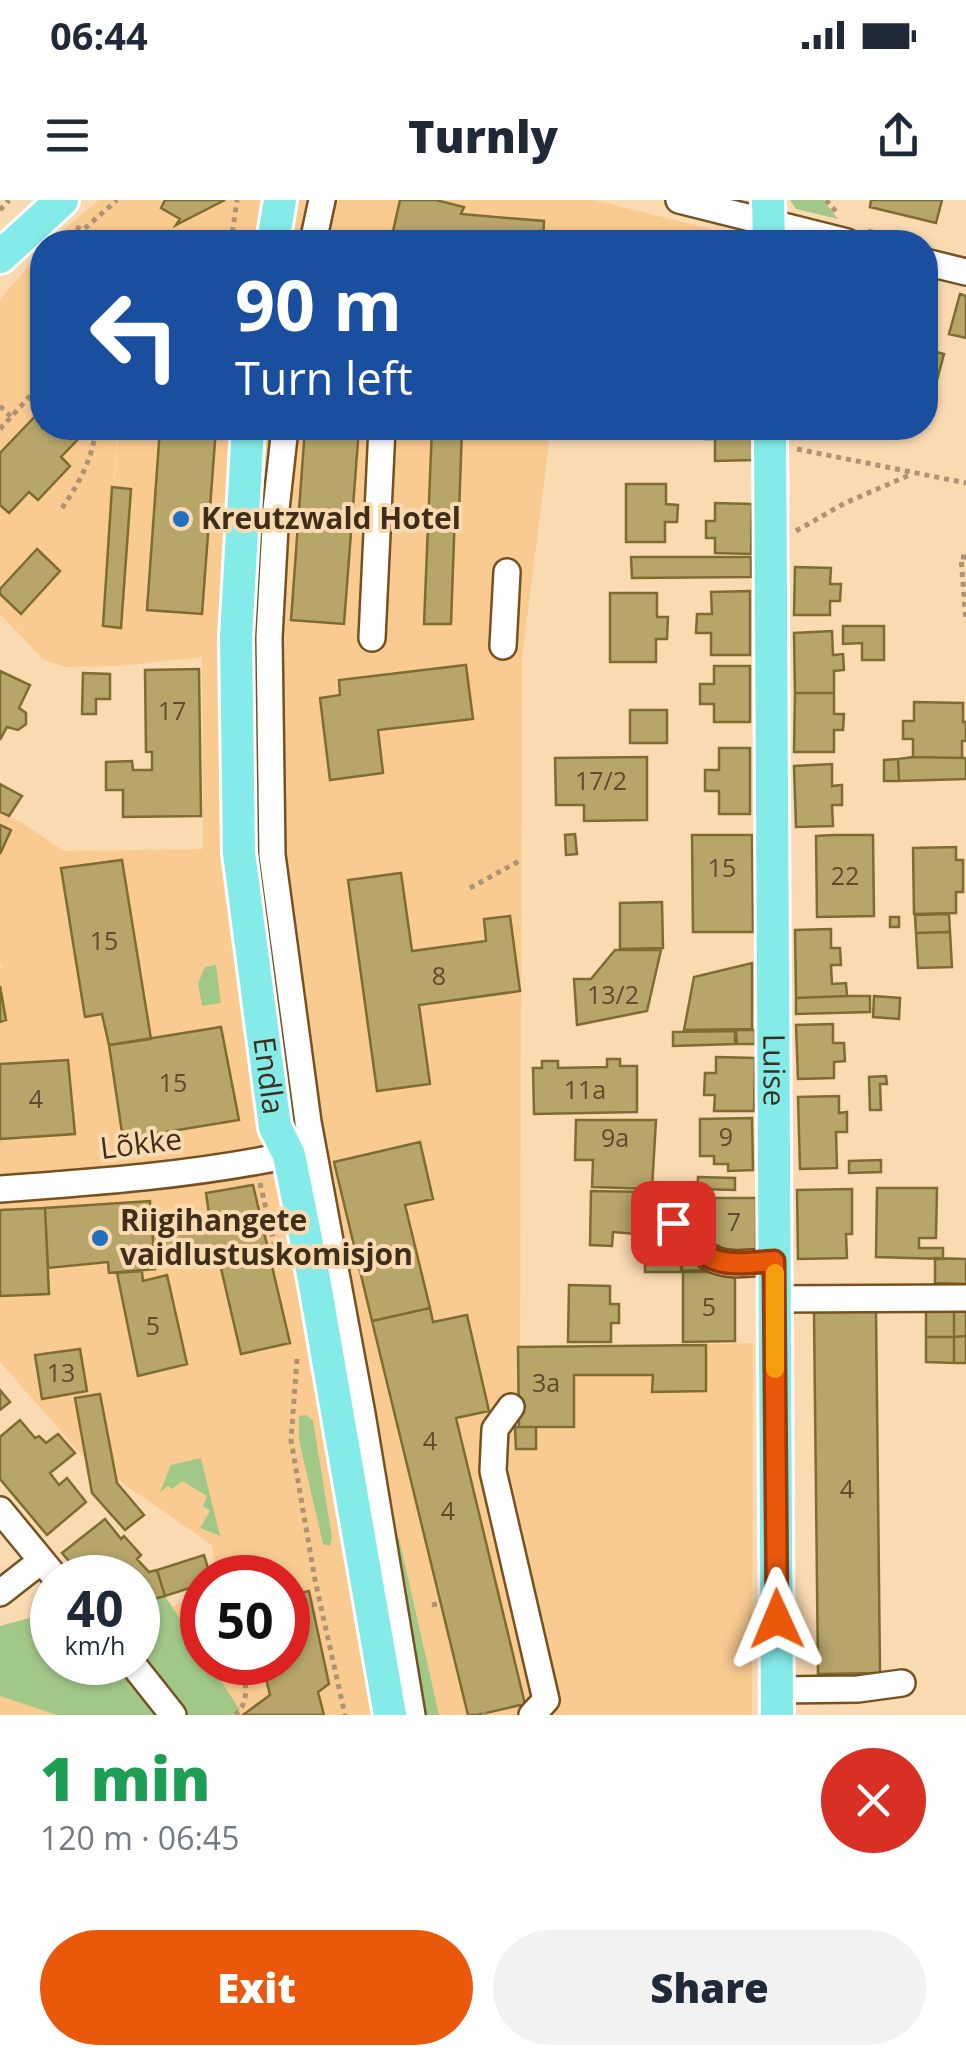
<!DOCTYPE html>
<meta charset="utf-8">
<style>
body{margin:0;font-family:"Open Sans",sans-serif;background:#f2f2f3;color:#1f2937;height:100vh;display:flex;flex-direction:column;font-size:38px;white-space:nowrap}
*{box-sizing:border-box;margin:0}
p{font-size:32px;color:#747a83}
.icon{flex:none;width:55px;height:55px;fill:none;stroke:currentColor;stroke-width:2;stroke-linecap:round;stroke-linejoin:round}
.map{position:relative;height:1515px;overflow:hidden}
.drawer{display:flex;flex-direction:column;background:#fff;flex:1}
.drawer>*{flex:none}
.top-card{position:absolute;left:30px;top:30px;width:908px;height:210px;border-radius:40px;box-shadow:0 2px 8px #0004;background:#1a4fa0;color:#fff;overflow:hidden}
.speed{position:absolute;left:30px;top:1355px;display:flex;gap:20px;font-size:50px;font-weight:700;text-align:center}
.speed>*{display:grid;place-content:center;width:130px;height:130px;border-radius:50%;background:#fff;box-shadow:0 2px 8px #0004;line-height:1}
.speed small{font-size:25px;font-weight:400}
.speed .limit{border:15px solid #d22;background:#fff;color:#111}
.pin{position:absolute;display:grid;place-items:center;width:85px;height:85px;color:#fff;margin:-42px;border-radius:20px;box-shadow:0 5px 15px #0006}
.me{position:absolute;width:110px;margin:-55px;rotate:359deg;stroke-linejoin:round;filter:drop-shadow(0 0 8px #0008)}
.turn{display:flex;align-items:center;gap:35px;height:210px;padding:0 40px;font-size:45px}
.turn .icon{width:130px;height:130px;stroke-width:2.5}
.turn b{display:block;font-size:70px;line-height:85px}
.round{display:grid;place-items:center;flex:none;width:105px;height:105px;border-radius:52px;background:#f2f2f3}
.overview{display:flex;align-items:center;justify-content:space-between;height:170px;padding:0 40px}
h1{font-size:60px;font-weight:800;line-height:75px;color:#1e9e55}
.cta{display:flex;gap:20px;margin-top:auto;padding:20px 40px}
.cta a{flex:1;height:115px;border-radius:60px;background:#ea580c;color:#fff;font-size:40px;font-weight:800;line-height:115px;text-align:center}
.cta a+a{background:#f2f2f3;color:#1f2937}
.status{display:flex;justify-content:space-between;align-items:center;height:70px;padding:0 50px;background:#fff;direction:ltr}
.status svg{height:28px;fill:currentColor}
header{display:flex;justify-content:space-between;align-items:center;height:130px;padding:0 40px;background:#fff;font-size:45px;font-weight:800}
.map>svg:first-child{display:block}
.built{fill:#f9cb91}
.green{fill:#a2c888}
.building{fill:#b7a56a;stroke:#7e6c31;stroke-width:2.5}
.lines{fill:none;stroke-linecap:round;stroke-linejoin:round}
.minor-casing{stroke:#755220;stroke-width:30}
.major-casing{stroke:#fff;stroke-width:38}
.path{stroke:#ad9373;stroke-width:5;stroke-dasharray:5 5;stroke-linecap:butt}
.minor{stroke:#fff;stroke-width:25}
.major{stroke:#85ebe9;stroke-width:32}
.route-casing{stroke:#983908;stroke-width:25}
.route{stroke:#ea580c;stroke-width:18}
.slow{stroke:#f59e0b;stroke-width:18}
.poi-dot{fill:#216fbe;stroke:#fadab1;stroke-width:4}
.labels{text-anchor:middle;stroke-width:8;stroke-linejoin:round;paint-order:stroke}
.number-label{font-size:25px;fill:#5d4c2e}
.poi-label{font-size:30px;font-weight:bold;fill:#3f2f1a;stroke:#fadab1;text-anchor:start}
.street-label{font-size:30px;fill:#3f2f1a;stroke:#fadab1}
</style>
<div class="status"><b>06:44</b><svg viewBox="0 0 49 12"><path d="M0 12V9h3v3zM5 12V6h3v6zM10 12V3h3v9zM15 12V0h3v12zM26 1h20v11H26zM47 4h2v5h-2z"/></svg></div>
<header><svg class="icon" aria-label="menu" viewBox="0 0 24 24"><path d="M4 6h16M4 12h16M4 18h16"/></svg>Turnly<svg class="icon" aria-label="share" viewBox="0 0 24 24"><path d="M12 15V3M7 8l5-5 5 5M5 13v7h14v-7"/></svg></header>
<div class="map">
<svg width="966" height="1515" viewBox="0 0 966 1515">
<rect width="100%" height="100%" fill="#fadab1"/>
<!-- built -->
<path class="built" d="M99,0H594L747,38V42H49Z
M42,50V228H118L108,351L119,228H551L522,458L520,1149L753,1143L752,1515H0V1443L52,1462H138V1421L202,1394V1462H288V1378L217,1377L212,1345L82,1255L0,1162V822L6,820L0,786V768L3,765L0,763V612L21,622L64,651L203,649L202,457L118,466L65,467L43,459L0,414V100Z"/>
<!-- green -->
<path class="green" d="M790,0H823L838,19L796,9Z
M216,765L221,803L202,806L198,783L205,767Z
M306,1215L313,1221L332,1337L330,1346L323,1344L299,1240V1216Z
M201,1258L220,1336L200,1328L210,1311L203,1306L207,1296L182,1281L172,1289L168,1286L160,1292L171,1265Z
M399,1338L439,1515H421L392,1339Z
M165,1396L202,1453V1462L209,1463L240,1510L232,1515H187L138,1448V1403Z
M52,1412V1462L122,1463L157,1510V1515H57L0,1496V1426Z"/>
<!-- building -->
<path class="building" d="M165,0H225L176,25L180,19L161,8Z
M400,0H436L464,7L461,14L544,21L543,42H412L413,36L393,31Z
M871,0H942L936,23L870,7Z
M925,87L936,91L926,127H925Z
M960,94L966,96V138L949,134Z
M926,149L944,154L931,202L925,201Z
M42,192V228H74L82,235L61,257L70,266L38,300L29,292L9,313L0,305V253L42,209L34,201Z
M160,228H216L202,414L147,410Z
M305,228H359L344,424L291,420Z
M432,228H462L459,313L455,311L451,424H424Z
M705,228H754V260L715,261V239H705Z
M626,284H666V304L678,305L677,322H665V342H626Z
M112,287L131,289L121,428L103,426Z
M715,303L752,304L751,354L715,353V338H706V321H715Z
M37,349L60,371L21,414L0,394V389Z
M631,357H751V377L632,378Z
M795,367L831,368L830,384H841L840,401H830V415H794Z
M750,391V455H711V433H696L697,414H712L711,392Z
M610,393H657V417H668L667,439H656V462H610Z
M843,426H884V460H862V443L843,444Z
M832,431L833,455L843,454L844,470L834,471V493H795L794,433Z
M466,465L473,519L378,530L383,573L330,580L320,498L340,495L339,480Z
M714,466H750V522H714V504H700V484H714Z
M199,469L201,616L123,617V590H106V562L132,561L133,570H152V552H146L145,470Z
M0,471L30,485L19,508L26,513V524L18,530L7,527L0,540Z
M83,473L110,474V499H96V514H82Z
M795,493H834V514H844L843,530H834V552H794Z
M914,502L963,503V522H966V541H962V558L913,557V539H903V521H914Z
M630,510H667V543H630Z
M719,548H750V614H719V591H705V570H719Z
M647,557V620L584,621V605H556L555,558Z
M913,557L966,558V579L899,581L898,559Z
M898,559L899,581H884V560Z
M832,564V586L842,585V605H832L833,626L796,627L794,566Z
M0,584L22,596L9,616L0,612Z
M0,625L11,630L0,654Z
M575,634L577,654L566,655L565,635Z
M692,635H752L753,732H693Z
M834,635H873L874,716L817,717L816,636Z
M956,647V660H963V692H956V713L914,714L913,648Z
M122,660L151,839L109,845L102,814L85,817L61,668Z
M401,673L412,751L486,741L484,719L510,716L520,791L419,805L430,884L377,891L348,680Z
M662,702L663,748L620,749V703Z
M949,714L950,732L916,733L915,715Z
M890,717H899V727H890Z
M831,729V748H840L841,765H831L832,784L846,783L847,796L796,798L795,730Z
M950,732L952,767L918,768L916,733Z
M615,750H661L647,811L577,825L574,779H591Z
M752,763V829L684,830L694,777Z
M0,786L6,820L0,822Z
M847,796H870V812L796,814V798Z
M874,796L900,798L899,819L873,817Z
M833,824V843H844L845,861L834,862V878L798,879L796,825Z
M221,827L239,920L123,939L109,845Z
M736,830H755V844H737Z
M735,831V844L673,846V832Z
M716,857L755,858L754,911H714L715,895H704L705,873H716Z
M607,859H620V866H637V912L534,914L533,868H542V861H558V868L607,867Z
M68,860L75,934L0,939V864Z
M886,876L887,884H880L881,910H870L869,877Z
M839,896V913L847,912V932H836L837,968L800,969L798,897Z
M752,918L753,970L728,971V964H714V956H700V919Z
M576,920H656L652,989L592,987L593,960H575Z
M420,942L433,999L405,1005L430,1108L372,1121L334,962Z
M881,960V972L849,973V961Z
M698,977L735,978V990L697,989Z
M253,985L290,1143L241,1154L220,1064L154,1065L152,1013L209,1014L206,993Z
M877,988H937L936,1038H919V1048H943V1059L876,1057Z
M852,989V1034H846L847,1058L798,1059L797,990Z
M591,991L651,992L650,1003L662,1004L661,1019H649L648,1035L613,1032L612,1046L590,1045Z
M675,994L692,995L691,1015L674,1014Z
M711,998H756V1055L719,1056V1046L711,1047Z
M150,1001L155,1069L109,1073L108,1062L48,1068L45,1008Z
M45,1008L49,1094L0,1096V1010Z
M935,1058L966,1059V1084L935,1083Z
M645,1060H681V1072H645Z
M705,1060L706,1070L682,1071V1061Z
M142,1071L143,1081L167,1075L187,1164L138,1176L117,1073Z
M683,1072H735V1141L683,1142Z
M569,1085L610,1086V1104H619V1123H611V1142H568Z
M430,1108L433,1122L467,1115L489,1211L456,1218L525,1504L477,1515H468L372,1121Z
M926,1109H954V1137H926Z
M954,1109H966V1136L954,1137Z
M876,1111L880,1473L818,1474L814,1112Z
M966,1136V1163H954V1137Z
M926,1137H954V1163L926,1162Z
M706,1145V1191L652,1192L653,1175H574V1227H519L518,1147Z
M80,1149L87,1191L42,1199L35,1155Z
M0,1190L10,1202L0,1210Z
M100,1194L117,1283L144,1315L125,1330L92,1293L75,1198Z
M20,1220L35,1238L39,1236L46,1243L58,1234L75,1253L50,1273L59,1285L67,1278L86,1302L47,1335L0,1279V1237Z
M515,1227H536V1249H516Z
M105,1319L121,1339L124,1336L141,1355L137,1359L149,1372L157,1370L165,1396L138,1403V1378H83L62,1353Z
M204,1355L211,1378H202V1384L165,1396L157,1370Z
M309,1391L329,1484L318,1492L324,1515H243L270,1495L262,1462H288V1396Z"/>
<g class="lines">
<defs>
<path id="minor" d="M679,0L847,42
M313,42L322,0
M925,62L966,72
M285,228L276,309L269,437L272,655L308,922L362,1214L412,1515
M372,438L382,228
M503,446L507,372
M0,989C97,982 194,975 289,955
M673,1023C703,1024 690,1046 711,1058C729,1068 755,1062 774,1061
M775,1099L966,1098
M511,1207L495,1229L493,1271L546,1500L532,1515
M0,1310L56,1378
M0,1393L41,1361
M131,1462L173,1515
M777,1490L858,1489L902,1483"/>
<g id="major">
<path d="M768,0L769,42"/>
<path d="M273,42L280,0"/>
<path d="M0,57L62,0"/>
<path id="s1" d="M248,228L236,437L239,653L275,927L289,955L314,1079L390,1515"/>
<path id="s2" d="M770,228L777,1515"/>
</g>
</defs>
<!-- minor casing -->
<use href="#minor" class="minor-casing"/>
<!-- major casing -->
<use href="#major" class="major-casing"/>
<!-- path -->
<path class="path" d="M826,0L837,13
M0,10L9,0
M76,27L83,30L117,0
M868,31L911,41
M231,42L237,0
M0,206L11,217
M0,229L42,183
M797,249L966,283
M62,308C79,284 93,257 96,228
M796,331L845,303L912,274
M966,357H961L966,422
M470,688L521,660
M260,983L277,1055
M297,1159L291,1240L315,1380L345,1515
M432,1405L441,1403
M235,1515C247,1505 247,1491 244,1476
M482,1515H489"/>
<!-- minor -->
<use href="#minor" class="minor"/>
<!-- major -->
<use href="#major" class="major"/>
</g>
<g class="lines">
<defs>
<path id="route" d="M673,1023C704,1024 690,1046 711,1058C729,1067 755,1062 774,1061L777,1419"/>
</defs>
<!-- route casing -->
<use href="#route" class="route-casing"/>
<!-- route -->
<use href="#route" class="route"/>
<!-- slow -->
<path class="slow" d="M775,1073V1169"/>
</g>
<!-- markers -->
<g class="poi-dot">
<circle cx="181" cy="319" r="10"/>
<circle cx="100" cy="1038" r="10"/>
</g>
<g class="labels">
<!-- number labels -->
<g class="number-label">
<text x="172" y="520">17</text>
<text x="601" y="590">17/2</text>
<text x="722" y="677">15</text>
<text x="845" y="685">22</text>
<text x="104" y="750">15</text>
<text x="439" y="785">8</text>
<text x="613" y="804">13/2</text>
<text x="173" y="892">15</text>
<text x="585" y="899">11a</text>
<text x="36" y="908">4</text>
<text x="726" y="946">9</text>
<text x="615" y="947">9a</text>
<text x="734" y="1031">7</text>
<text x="709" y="1116">5</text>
<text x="153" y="1135">5</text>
<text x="61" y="1182">13</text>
<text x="546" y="1192">3a</text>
<text x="430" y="1250">4</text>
<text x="847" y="1298">4</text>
<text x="448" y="1320">4</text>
</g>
<!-- poi labels -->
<g class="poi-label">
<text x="201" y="329">Kreutzwald Hotel</text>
<text x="120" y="1031">Riigihangete<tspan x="120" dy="34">vaidlustuskomisjon</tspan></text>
</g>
<!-- street labels -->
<g class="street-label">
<text dy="10" stroke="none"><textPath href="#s2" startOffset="642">Luise</textPath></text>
<text dy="10" stroke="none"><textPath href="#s1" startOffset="650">Endla</textPath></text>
<text transform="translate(141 944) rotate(-7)" y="10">Lõkke</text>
</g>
</g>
</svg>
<div class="speed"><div>40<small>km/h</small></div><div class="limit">50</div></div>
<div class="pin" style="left:673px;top:1023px;background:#d93025"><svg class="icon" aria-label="arrive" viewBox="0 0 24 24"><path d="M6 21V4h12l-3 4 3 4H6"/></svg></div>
<svg class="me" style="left:777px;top:1419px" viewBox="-20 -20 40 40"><path d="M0-17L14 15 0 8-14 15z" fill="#ea580c" stroke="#fff" stroke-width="4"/></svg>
<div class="top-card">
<div class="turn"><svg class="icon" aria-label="left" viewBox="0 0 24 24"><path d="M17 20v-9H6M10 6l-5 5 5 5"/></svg><div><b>90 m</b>Turn left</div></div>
</div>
</div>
<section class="drawer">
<div class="overview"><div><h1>1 min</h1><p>120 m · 06:45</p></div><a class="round" style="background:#d93025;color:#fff"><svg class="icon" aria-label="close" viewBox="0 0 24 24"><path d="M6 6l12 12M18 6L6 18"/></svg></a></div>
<div class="cta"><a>Exit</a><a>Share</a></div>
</section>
